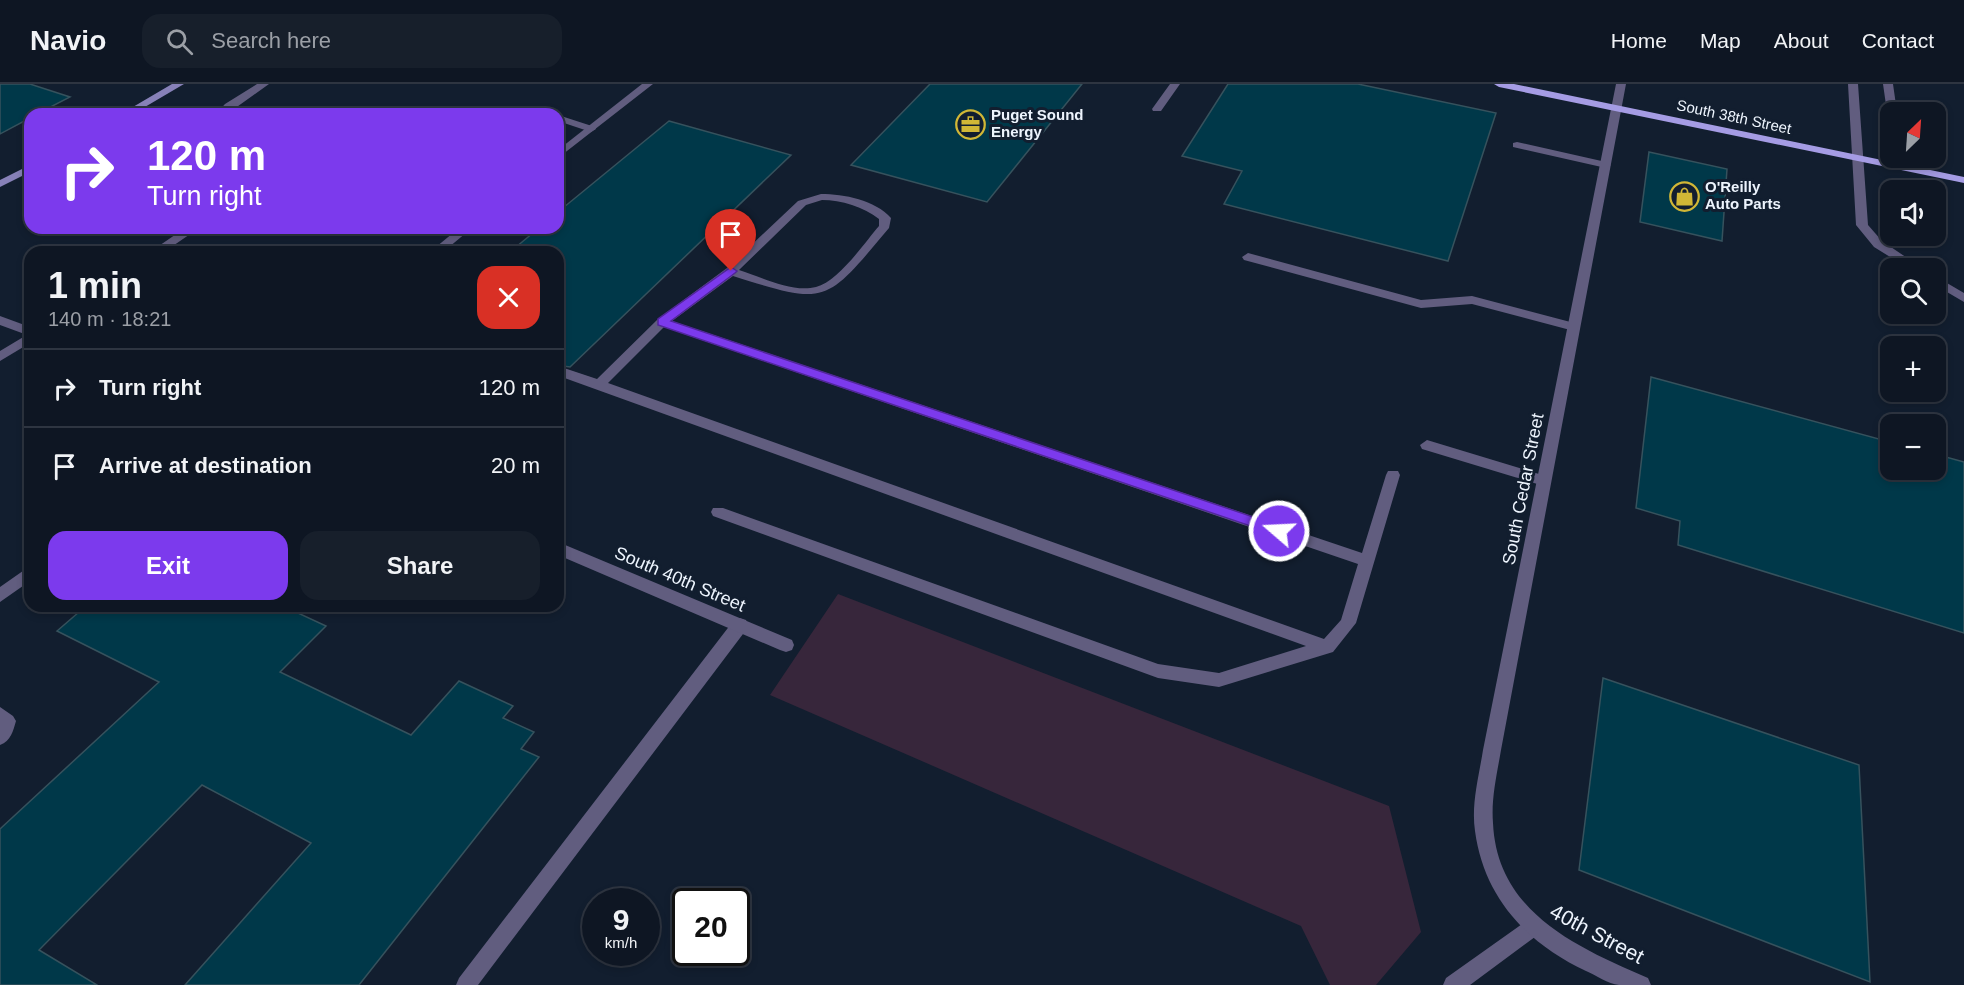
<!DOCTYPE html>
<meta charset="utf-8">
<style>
body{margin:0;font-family:Helvetica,sans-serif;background:#171f2b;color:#f1f3f6;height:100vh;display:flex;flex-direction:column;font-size:22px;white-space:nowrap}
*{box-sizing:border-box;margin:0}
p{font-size:20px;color:#9b9fa6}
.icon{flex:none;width:33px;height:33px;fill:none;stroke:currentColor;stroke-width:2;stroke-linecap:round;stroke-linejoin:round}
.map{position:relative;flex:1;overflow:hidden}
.details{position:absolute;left:24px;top:162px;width:540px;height:366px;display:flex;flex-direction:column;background:#0e1623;border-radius:18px;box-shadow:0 3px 9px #0003,0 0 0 2px #2e3541}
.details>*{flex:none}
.guide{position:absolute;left:24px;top:24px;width:540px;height:126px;border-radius:18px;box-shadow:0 3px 9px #0003,0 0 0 2px #2e3541;background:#7c3aed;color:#fff;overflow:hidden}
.needle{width:39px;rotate:25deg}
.controls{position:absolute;left:1880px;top:18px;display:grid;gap:12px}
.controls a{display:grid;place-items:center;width:66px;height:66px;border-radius:12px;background:#0e1623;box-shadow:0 3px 9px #0003,0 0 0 2px #2e3541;font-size:30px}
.speed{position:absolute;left:582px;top:804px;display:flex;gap:12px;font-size:30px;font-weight:700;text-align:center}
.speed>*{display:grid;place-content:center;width:78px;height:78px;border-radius:50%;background:#0e1623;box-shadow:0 3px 9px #0003,0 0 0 2px #2e3541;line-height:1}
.speed small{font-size:15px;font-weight:400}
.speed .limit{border:3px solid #111;border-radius:9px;background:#fff;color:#111}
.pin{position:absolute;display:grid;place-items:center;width:51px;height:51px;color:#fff;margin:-62px -26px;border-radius:50% 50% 50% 0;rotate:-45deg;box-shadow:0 0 6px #0007}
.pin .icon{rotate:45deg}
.me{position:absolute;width:66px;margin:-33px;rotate:289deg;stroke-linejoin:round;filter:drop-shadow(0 0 4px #0008)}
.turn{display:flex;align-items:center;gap:21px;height:126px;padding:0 24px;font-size:27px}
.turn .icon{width:78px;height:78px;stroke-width:2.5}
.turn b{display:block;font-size:42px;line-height:51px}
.round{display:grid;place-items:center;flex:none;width:63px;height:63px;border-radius:18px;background:#171f2b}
.overview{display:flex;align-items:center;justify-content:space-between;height:102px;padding:0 24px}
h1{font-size:36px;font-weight:800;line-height:45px}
.button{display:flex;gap:12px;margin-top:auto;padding:12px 24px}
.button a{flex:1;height:69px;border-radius:18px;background:#7c3aed;color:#fff;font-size:24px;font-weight:800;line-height:69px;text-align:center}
.button a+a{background:#171f2b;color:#f1f3f6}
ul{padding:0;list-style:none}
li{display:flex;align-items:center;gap:18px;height:78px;padding:0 24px;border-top:2px solid #2e3541}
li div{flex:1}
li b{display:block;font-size:22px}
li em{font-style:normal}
header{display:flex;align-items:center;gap:36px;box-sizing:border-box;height:84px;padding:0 30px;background:#0e1623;border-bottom:2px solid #2e3541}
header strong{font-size:28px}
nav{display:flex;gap:33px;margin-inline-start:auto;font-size:21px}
.search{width:420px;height:54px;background:#171f2b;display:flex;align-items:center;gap:15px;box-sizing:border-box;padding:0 21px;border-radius:18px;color:#9b9fa6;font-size:22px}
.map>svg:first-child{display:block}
.green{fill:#37263b}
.building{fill:#003849;stroke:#36525d;stroke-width:1.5}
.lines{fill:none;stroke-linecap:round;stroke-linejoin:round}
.lane{fill:#615d7f;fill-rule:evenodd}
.street{fill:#615d7f;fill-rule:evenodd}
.secondary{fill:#8781b8;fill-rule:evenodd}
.primary{fill:#a59ce4;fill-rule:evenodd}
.route{fill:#7c3aed;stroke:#51269a;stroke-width:1.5}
.labels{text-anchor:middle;stroke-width:6;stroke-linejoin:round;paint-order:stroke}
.far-poi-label{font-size:15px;font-weight:bold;fill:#edf4fd;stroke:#121e2f;text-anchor:start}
.far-street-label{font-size:15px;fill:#edf4fd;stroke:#121e2f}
.street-label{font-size:18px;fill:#edf4fd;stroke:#121e2f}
.near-street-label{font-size:21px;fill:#edf4fd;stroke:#121e2f}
</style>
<header>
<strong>Navio</strong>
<div class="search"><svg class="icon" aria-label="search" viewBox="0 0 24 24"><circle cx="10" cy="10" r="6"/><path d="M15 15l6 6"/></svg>Search here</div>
<nav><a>Home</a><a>Map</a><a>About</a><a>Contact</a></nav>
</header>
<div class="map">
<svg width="1964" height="901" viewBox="0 0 1964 901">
<rect width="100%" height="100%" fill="#121e2f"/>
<!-- green -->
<path class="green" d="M838,510L1389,722L1421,848L1376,901H1330L1301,842L770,611Z"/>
<!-- building -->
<path class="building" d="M0,0H30L70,13L37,30H30V34L0,50Z
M930,0H1082L987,118L851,81Z
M1228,0H1358L1496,29L1448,177L1224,120L1242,87L1182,72Z
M669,37L791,71L570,283L563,282L558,284V168H510L539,144H558V128Z
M1649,68L1727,85L1722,157L1640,138Z
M1651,293L1890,358V386H1935V370L1964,378V549L1678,461L1680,437L1636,424Z
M86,522H283L326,542L280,588L411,651L459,597L513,622L503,634L534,648L521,665L539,673L359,901H185L311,759L202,701L39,866L97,901H0V745L159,598L57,547Z
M1603,594L1859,681L1870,898L1579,786Z"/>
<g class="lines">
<!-- lane -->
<path class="lane" d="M257,0H269L227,30H216L225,20Z
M1170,0H1180L1161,27H1153L1152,25Z
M1848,0H1858L1868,141L1882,157L1922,184H1908L1874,163L1856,141Z
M1883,0H1893L1897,28H1890V31L1887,28Z
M542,26L549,30H538Z
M558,31L595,43L596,45L591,48L558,37Z
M1517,58L1606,78L1611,81L1606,84L1513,63V59Z
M821,110C844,110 875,116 891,134L889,144C825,220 828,222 733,192L672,237L1362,469L1386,391L1388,387H1398L1400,391L1356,539L1333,568L1219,603L1158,594L713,432L711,428L713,424H723L1158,580L1219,589L1306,562L559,292V286L564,284L597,295L658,235L727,184L798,117ZM822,116C841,116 864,123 879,135V142C865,158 838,198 816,203C792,209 762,193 739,186L806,121ZM664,243L1358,480L1341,536L1324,555L608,299Z
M185,144H199L164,168H150Z
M1248,169L1421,216L1472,212L1578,240L1580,243L1574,247L1472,220L1421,224L1244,176L1242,173Z
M1935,192L1964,209V218L1935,201Z
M30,249V259L0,277V267Z
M1427,356L1549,393L1551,397L1544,402L1422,365L1420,361Z
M740,534L746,536L748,541L746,546L478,901H456L459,894L734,536Z
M0,623L13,632L16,637C13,647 11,657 0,661Z
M1532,833L1539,836L1542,843L1539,850L1470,901H1443L1446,894Z"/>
<!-- street -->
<path class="street" d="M642,0H653L558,74V66Z
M1616,0H1626L1501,666C1497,690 1491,714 1493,739C1497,828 1576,863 1648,894L1651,901C1641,901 1629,901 1619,901C1608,900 1596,891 1586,887C1527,859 1484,814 1475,747C1471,720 1479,692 1483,666Z
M459,144H472L443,168H430Z
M0,232L30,243V252L0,241Z
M558,458L792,556L794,561L792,566L786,568L780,566L558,471Z
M30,482V497L0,518V503Z"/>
<!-- secondary -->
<path class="secondary" d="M172,0H184L133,30H121Z
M30,81V88L0,103V96Z"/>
<!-- primary -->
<path class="primary" d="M1494,0H1514L1964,93V99L1499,3Z"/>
</g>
<!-- route -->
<path class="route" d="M731,183L737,187L735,189L671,237L1283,443L1285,447L1279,452L1274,450L658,241V235Z"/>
<!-- icons -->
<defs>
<symbol id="office-ring" viewBox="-11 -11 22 22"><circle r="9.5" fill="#121e2f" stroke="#d1b736" stroke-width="1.5"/><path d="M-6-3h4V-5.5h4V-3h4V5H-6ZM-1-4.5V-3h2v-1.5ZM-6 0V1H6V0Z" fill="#d1b736"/></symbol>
<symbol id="shop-ring" viewBox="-11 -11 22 22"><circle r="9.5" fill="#121e2f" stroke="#d1b736" stroke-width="1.5"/><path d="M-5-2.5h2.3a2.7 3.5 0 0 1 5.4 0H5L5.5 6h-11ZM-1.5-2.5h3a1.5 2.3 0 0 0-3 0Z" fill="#d1b736"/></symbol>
</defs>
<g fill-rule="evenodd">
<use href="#office-ring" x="954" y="24" width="33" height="33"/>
<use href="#shop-ring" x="1668" y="96" width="33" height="33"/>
</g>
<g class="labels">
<!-- far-poi labels -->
<g class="far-poi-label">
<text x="991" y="36">Puget Sound<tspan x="991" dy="17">Energy</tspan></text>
<text x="1705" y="108">O'Reilly<tspan x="1705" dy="17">Auto Parts</tspan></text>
</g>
<!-- far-street labels -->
<g class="far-street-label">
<text transform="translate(1734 33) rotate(12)" y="5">South 38th Street</text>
</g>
<!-- street labels -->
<g class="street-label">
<text transform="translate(1523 405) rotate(-79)" y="6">South Cedar Street</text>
<text transform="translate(680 495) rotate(23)" y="6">South 40th Street</text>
</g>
<!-- near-street labels -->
<g class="near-street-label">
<text transform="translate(1597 850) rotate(28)" y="7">40th Street</text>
</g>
</g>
</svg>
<div class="controls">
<a><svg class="needle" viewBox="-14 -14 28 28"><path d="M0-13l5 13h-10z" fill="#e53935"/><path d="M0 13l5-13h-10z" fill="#9b9fa6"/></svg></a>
<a><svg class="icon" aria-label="sound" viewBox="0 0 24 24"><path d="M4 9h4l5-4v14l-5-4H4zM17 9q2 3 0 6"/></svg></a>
<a><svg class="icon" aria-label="search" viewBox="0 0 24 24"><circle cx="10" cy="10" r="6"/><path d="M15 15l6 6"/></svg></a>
<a>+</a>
<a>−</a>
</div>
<div class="speed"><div>9<small>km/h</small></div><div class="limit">20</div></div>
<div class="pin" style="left:731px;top:187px;background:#d93025"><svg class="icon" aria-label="arrive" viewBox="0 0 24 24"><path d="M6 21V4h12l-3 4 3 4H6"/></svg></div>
<svg class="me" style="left:1279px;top:447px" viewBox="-20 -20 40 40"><circle r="17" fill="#7c3aed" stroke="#fff" stroke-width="3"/><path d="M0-11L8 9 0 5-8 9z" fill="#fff"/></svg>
<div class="guide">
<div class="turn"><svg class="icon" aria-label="right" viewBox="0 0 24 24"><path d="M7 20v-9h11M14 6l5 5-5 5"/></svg><div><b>120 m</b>Turn right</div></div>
</div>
<section class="details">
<div class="overview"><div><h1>1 min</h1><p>140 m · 18:21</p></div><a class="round" style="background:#d93025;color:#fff"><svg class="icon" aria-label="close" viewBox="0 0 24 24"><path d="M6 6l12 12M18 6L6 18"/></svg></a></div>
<ul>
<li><svg class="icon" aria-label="right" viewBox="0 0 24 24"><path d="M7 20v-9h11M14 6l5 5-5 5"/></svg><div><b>Turn right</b></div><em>120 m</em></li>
<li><svg class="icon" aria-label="arrive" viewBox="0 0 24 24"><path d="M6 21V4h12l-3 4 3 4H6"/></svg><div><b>Arrive at destination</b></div><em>20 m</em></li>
</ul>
<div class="button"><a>Exit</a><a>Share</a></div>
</section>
</div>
